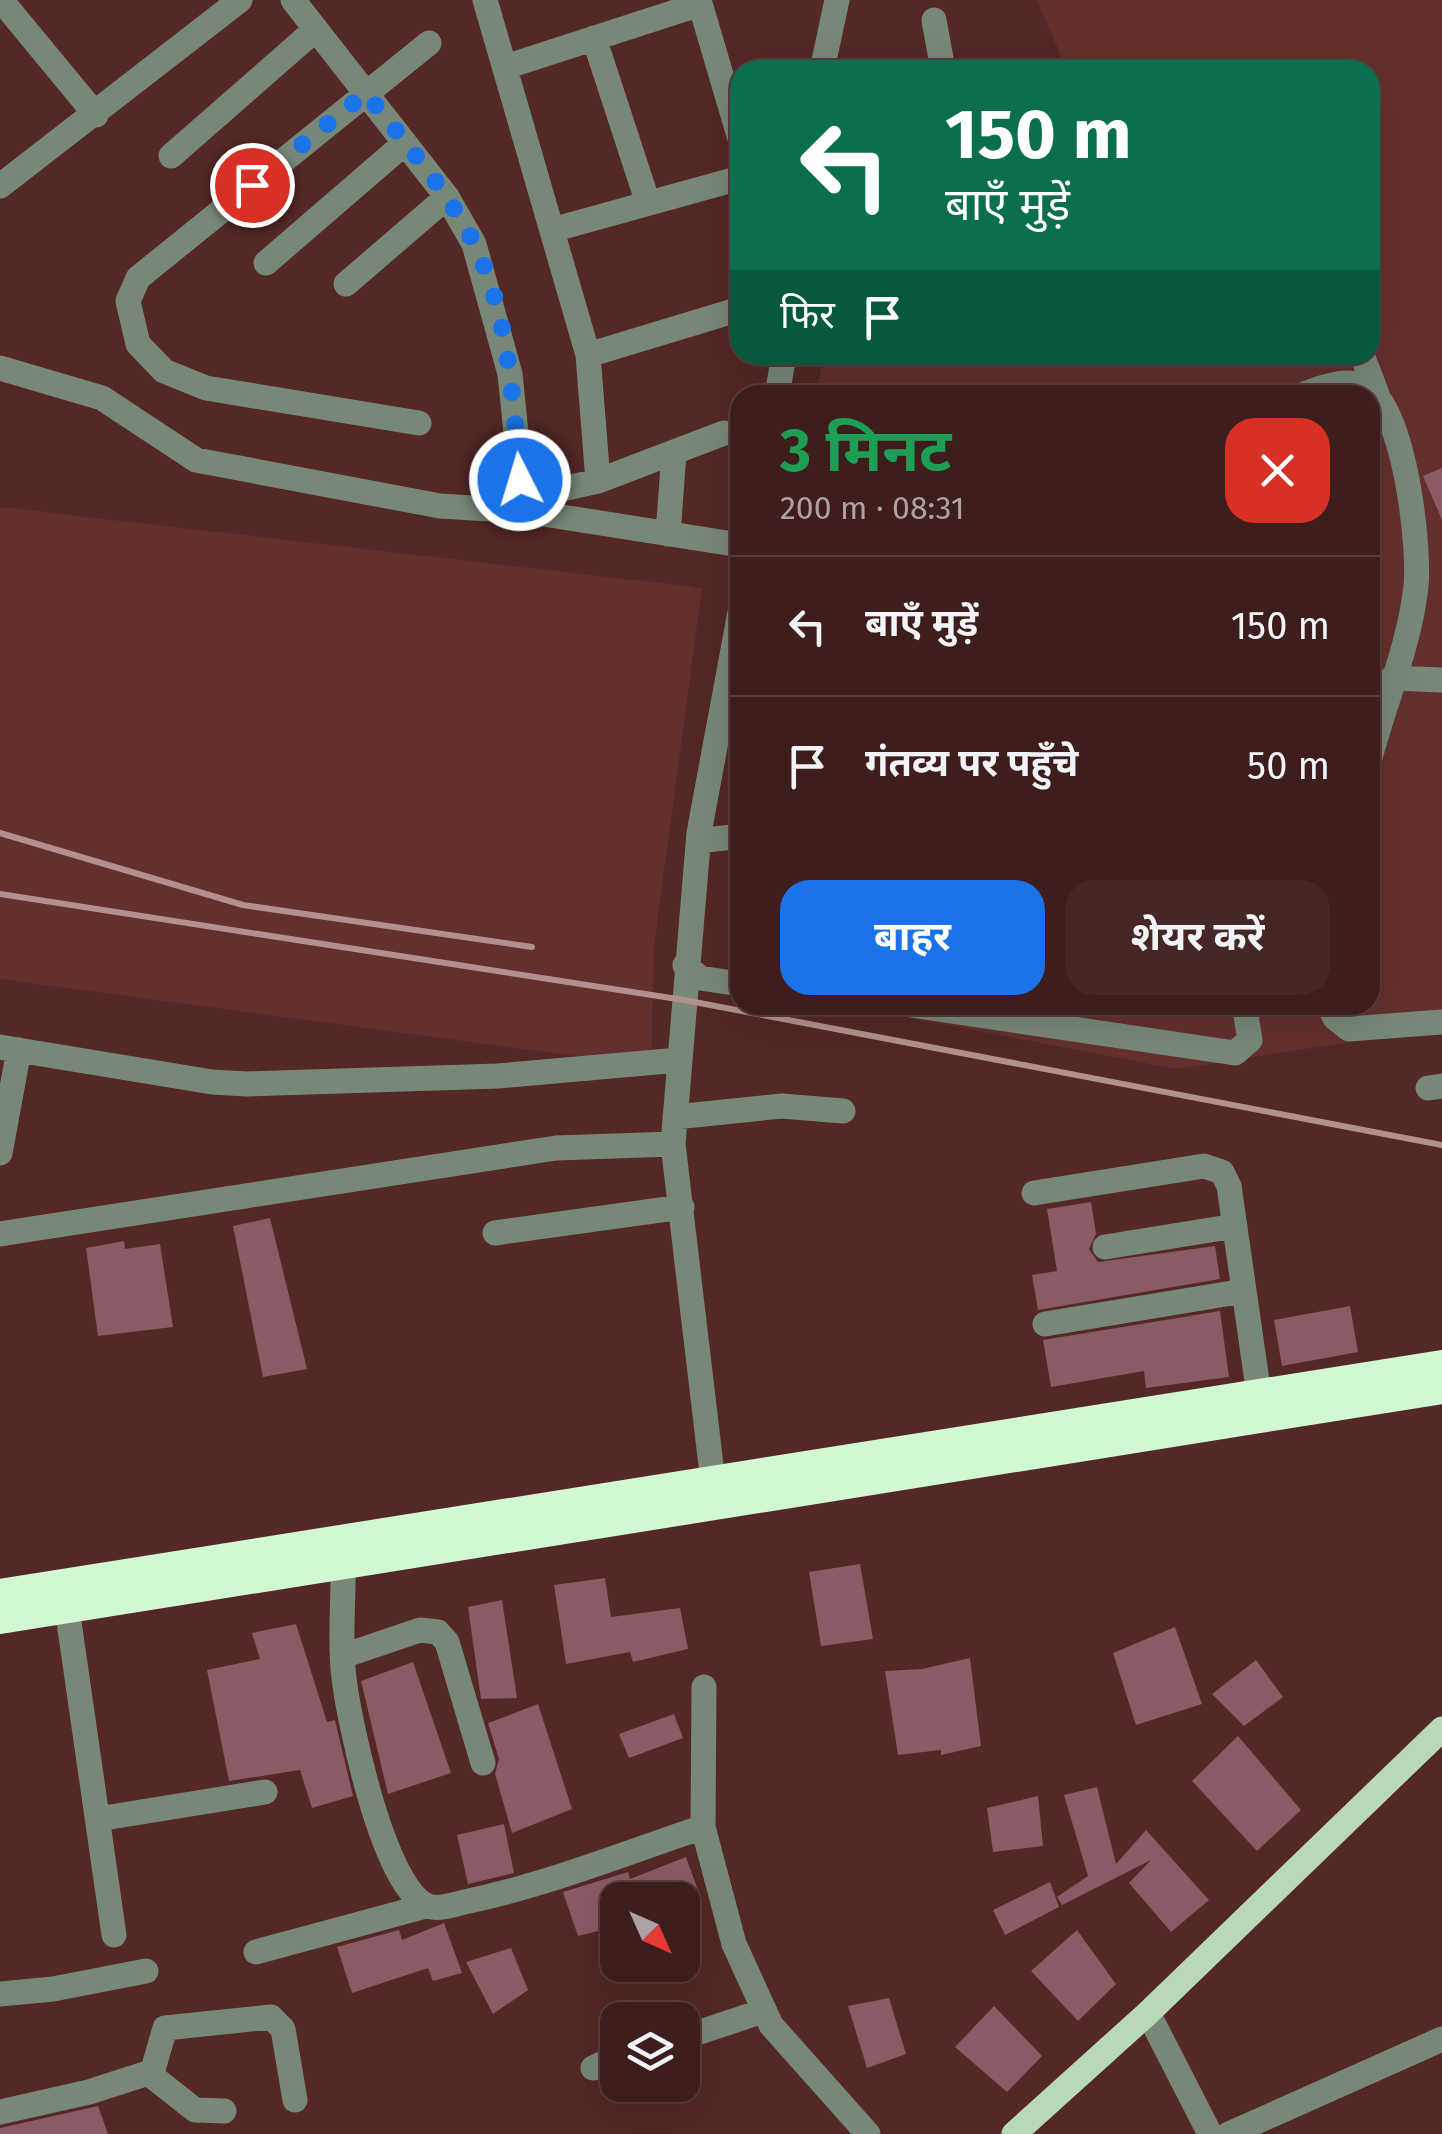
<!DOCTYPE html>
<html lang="hi">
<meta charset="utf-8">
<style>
body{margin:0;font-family:"Fira Sans","Noto Sans Devanagari",sans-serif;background:#452725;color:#f1f3f6;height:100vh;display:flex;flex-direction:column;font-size:38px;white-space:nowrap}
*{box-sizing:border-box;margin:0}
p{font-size:32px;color:#ada2a3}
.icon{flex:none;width:55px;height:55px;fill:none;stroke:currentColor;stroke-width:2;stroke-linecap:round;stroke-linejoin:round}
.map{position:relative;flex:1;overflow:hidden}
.drawer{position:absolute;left:730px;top:385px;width:650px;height:630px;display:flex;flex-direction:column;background:#3e1e1c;border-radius:30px;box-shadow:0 10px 40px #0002,0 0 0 2px #573c3b}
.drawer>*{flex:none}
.banner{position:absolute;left:730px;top:60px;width:650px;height:305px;border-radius:30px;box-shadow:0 10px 40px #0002,0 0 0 2px #573c3b;background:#0b6e4f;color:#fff;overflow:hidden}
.needle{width:65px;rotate:135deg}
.buttons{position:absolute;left:600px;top:1882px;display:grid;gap:20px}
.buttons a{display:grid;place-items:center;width:100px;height:100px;border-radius:20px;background:#3e1e1c;box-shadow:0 10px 40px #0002,0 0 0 2px #573c3b;font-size:50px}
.pin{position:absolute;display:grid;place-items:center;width:85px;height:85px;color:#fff;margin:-42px;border:5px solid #fff;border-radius:50%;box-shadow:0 2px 10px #0007}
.me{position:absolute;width:110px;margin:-55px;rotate:355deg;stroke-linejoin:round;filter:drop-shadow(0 0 8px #0008)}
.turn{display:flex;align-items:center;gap:35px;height:210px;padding:0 50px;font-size:45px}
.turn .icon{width:130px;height:130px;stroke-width:2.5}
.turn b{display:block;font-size:70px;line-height:85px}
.then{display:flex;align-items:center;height:95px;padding:0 50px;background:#0003;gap:20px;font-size:38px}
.round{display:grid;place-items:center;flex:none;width:105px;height:105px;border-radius:30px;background:#452725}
.overview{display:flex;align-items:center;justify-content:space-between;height:170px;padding:0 50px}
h1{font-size:60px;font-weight:700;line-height:75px;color:#1e9e55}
.action{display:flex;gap:20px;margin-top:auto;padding:20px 50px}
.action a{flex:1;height:115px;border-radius:30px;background:#1a73e8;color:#fff;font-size:40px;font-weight:700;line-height:115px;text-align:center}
.action a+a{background:#452725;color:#f1f3f6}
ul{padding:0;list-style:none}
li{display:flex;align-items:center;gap:30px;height:140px;padding:0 50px;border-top:2px solid #573c3b}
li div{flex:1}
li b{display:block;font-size:38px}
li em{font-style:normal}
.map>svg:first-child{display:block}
.built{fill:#63302d}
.building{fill:#8a5a65}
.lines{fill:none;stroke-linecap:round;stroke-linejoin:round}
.minor{stroke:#788878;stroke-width:25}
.major{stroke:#b8d8b8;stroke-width:25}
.highway{stroke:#d1f8d2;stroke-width:30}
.rail{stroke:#b3908d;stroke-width:6}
.route{stroke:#1a73e8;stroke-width:18;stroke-dasharray:0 32.4}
</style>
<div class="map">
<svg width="1442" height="2134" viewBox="0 0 1442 2134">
<rect width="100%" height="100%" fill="#532825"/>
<!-- built -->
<path class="built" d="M1037,0H1442V1028L1177,1069L842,1005H1370V395H817L823,355H1370V70H1067Z
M0,507L702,588L654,946L651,1066L0,979Z"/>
<!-- building -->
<path class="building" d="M1442,468V520L1423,476Z
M1091,1202L1096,1234L1089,1249L1098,1262L1215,1246L1220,1279L1038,1310L1032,1275L1057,1271L1047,1209Z
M270,1218L307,1369L263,1377L233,1226Z
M124,1241L125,1249L160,1244L173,1327L98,1336L86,1248Z
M1350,1306L1358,1352L1282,1366L1274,1320Z
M1220,1311L1229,1377L1146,1388L1144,1371L1051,1387L1043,1340Z
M860,1564L873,1639L821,1646L809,1572Z
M605,1578L611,1617L680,1608L688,1649L633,1662L630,1652L566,1664L554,1585Z
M502,1600L517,1698L481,1699L468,1607Z
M296,1624L327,1722L335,1720L353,1796L312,1808L300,1770L229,1781L207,1670L260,1659L252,1633Z
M1175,1627L1202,1704L1136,1725L1113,1653Z
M970,1658L981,1746L941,1755V1750L898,1755L885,1671L922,1669Z
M1256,1660L1283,1697L1244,1726L1212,1694Z
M413,1662L451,1773L388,1794L361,1681Z
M538,1704L572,1809L512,1833L495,1774L499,1759L488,1723Z
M674,1714L683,1738L629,1758L619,1734Z
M1238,1736L1301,1810L1257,1851L1192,1781Z
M1097,1787L1116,1864L1146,1830L1209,1900L1171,1932L1129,1883L1151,1860L1062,1905L1057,1897L1088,1876L1064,1795Z
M1038,1796L1043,1846L993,1852L987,1808Z
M504,1824L514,1873L468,1884L457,1835Z
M686,1857L700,1896L618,1900V1926L578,1936L563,1892L628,1872L630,1879Z
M1050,1882L1059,1907L1005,1935L993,1910Z
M444,1923L462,1973L433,1981L428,1968L352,1993L337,1947L399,1930L402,1940Z
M1077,1930L1116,1984L1078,2021L1031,1971Z
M511,1948L528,1990L493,2014L466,1962Z
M889,1998L906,2054L867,2068L848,2006Z
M994,2006L1042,2056L1007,2092L955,2047Z
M98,2106L108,2134H0V2128Z"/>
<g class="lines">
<!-- minor -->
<path class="minor" d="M1,0L96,115
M293,0L447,197L474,244L510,374L524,511L740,545
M485,0L588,355L598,481
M699,0L740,139
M934,20L943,70
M594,38L648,203
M505,67L700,4
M822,70L837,0
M171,156L316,29
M0,186L240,0
M552,230L740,178
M266,263L405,143
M346,284L447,197
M588,355L740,309
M1362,355L1377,394
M0,368L102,398L196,460L440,506L524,511
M777,395L784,355
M1302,395C1319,388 1343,379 1362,385C1404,399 1420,546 1416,586C1410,643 1385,702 1370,758
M419,423L206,388L164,371L138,344L128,301L138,278L429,43
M521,498L598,481L724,433
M668,534L674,453
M1392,678L1442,680
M699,841L740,836
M685,965L700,978L740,984
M911,1005L1235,1053L1250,1040L1245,1010L1257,1005
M1329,1005L1335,1018L1349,1029L1442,1022
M0,1047L212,1082L246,1084L498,1076L679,1060
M1428,1088L1442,1086
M675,1117L782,1106L843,1111
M0,1153L19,1050
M1034,1193L1204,1166L1222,1172L1229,1186L1259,1395
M495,1233L682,1207
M0,1234L556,1148L673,1144
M1105,1247L1235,1226
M1045,1324L1244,1291
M715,1499L673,1144L699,833L740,612
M343,1563C344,1601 339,1641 344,1678C349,1721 386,1900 432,1907C443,1909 458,1903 469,1901C549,1884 626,1853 703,1827
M67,1608L114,1935
M343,1656L420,1630L438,1632L447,1642L483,1763
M704,1687L703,1827L734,1944L771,2025L868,2134
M98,1819L265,1792
M256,1952L426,1906
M0,1994L53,1989L146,1971
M1148,2013L1210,2134
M682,2038L763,2011
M593,2068L618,2056
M152,2073L165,2028L271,2017L283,2029L295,2100
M0,2112L89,2092L148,2073L195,2110L224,2111
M1229,2134L1442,2039"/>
<!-- major -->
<path class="major" d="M1014,2134L1148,2013L1442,1729"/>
<!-- highway -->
<path class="highway" d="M0,1594L1442,1365
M0,1619L1442,1389"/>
<!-- rail -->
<path class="rail" d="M0,833L243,905L532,947
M0,894L684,1000L1442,1145"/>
</g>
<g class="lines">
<!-- route -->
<path class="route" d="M252,185L366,93C403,141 445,187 473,241C509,313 513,401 520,480"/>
</g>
</svg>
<div class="buttons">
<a><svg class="needle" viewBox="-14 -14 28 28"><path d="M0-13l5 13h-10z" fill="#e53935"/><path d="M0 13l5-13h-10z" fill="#ada2a3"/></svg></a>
<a><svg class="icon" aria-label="layers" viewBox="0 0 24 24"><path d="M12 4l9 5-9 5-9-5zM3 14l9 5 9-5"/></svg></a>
</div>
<div class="pin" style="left:252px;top:185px;background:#d93025"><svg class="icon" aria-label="arrive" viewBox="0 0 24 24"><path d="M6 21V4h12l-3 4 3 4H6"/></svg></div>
<svg class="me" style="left:520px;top:480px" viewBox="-20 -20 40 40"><circle r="17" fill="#1a73e8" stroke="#fff" stroke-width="3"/><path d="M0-11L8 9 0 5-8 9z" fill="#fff"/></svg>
<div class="banner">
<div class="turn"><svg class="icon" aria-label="left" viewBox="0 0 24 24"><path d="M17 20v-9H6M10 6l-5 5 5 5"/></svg><div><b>150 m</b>बाएँ मुड़ें</div></div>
<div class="then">फिर<svg class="icon" aria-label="arrive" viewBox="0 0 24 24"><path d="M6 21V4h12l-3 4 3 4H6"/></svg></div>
</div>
<section class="drawer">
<div class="overview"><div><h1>3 मिनट</h1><p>200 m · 08:31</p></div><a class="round" style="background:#d93025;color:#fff"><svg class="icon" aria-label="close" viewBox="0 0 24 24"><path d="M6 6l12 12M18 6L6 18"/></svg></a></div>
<ul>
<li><svg class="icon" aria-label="left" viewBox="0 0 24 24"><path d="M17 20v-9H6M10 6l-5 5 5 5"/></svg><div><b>बाएँ मुड़ें</b></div><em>150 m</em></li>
<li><svg class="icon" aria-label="arrive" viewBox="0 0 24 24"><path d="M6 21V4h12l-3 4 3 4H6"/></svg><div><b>गंतव्य पर पहुँचे</b></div><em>50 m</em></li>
</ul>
<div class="action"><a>बाहर</a><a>शेयर करें</a></div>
</section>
</div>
